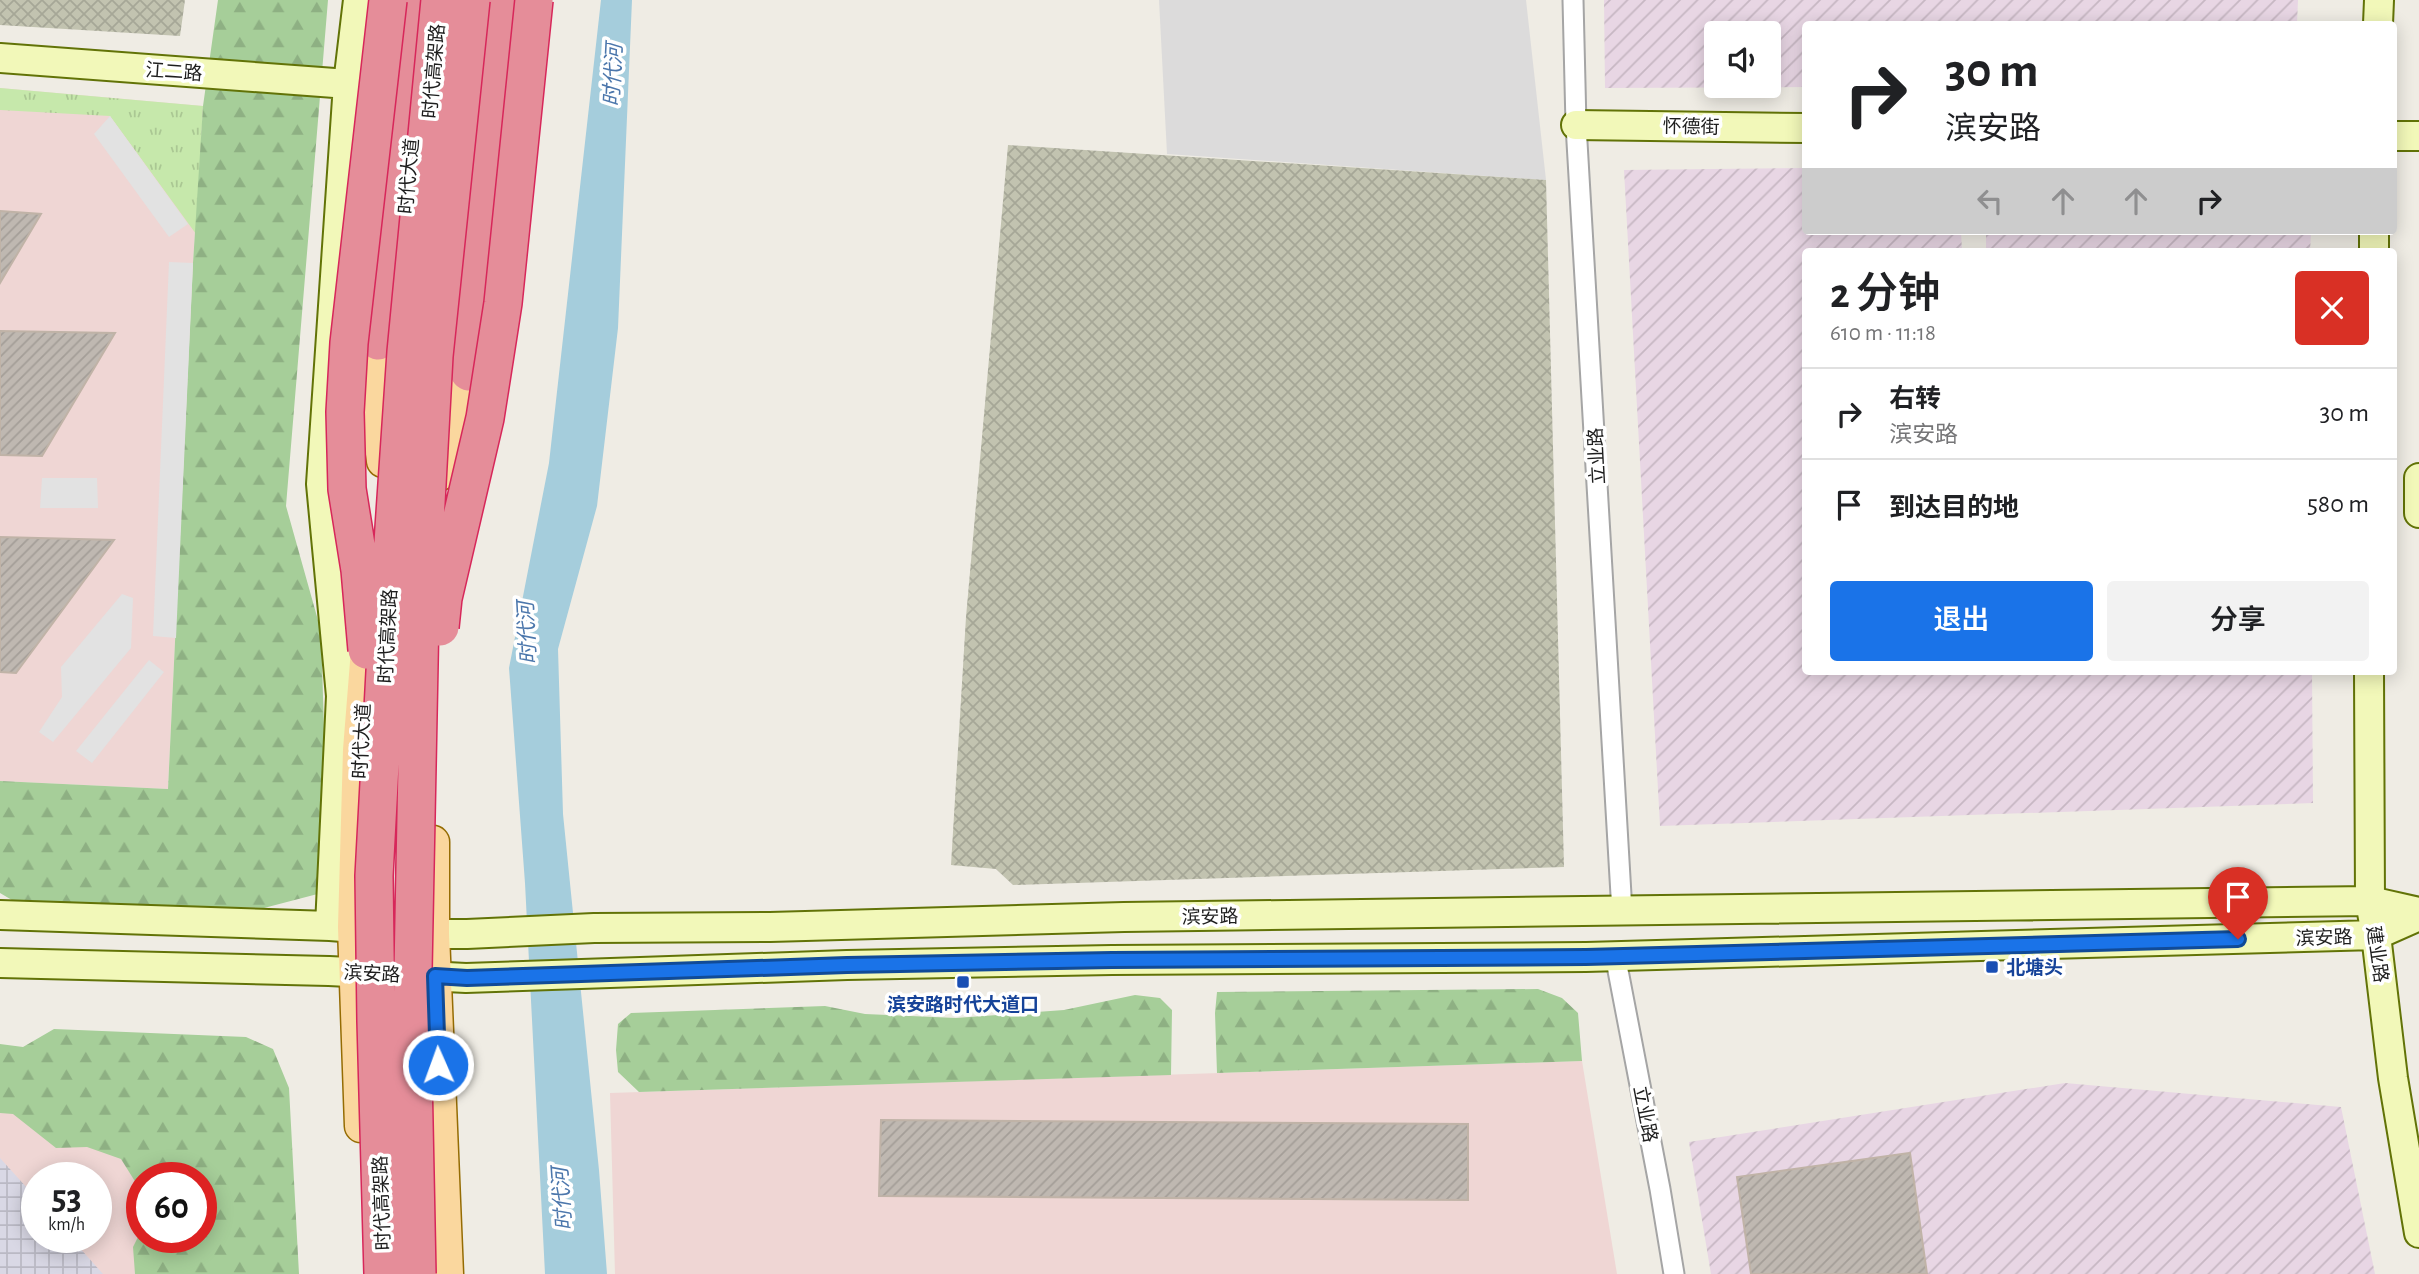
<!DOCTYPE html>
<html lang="zh">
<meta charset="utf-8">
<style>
body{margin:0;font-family:"Alegreya Sans","Noto Sans SC",sans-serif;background:#f2f2f2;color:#202124;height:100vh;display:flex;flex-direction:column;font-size:26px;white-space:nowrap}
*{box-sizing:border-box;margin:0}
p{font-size:23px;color:#757577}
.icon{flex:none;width:38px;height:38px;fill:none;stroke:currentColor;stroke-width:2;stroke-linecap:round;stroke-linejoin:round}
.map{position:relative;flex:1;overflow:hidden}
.details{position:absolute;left:1802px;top:248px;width:595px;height:427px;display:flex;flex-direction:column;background:#fff;border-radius:7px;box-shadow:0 4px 18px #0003}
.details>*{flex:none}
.top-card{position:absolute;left:1802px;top:21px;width:595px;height:214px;border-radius:7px;box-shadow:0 4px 18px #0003;background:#fff;color:#202124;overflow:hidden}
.fabs{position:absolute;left:1704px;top:21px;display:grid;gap:14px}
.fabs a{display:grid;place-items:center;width:77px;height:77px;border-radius:7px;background:#fff;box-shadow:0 4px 18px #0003;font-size:35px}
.speed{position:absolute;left:21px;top:1162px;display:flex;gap:14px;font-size:35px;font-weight:700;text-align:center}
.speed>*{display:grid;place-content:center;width:91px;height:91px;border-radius:50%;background:#fff;box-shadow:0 4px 18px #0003;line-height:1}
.speed small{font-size:18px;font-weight:400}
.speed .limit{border:10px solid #d22;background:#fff;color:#111}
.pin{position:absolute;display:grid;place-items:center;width:60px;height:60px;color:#fff;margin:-72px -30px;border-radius:50% 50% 50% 0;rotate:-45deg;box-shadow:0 0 7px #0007}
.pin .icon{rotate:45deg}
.me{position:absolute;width:77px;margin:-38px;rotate:358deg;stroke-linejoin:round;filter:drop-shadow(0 0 5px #0008)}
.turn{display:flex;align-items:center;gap:24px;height:147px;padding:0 28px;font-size:32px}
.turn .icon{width:91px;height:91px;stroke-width:2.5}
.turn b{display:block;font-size:49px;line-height:60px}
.lanes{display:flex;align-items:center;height:66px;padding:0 28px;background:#0003;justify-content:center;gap:35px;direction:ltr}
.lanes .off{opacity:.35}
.round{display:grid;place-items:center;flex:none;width:74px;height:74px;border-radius:7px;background:#f2f2f2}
.head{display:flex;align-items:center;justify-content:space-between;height:119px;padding:0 28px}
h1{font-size:42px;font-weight:600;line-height:52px}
.cta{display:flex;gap:14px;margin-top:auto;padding:14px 28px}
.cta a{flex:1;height:80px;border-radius:7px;background:#1a73e8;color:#fff;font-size:28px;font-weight:600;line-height:80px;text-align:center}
.cta a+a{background:#f2f2f2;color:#202124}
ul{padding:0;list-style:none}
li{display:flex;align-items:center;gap:21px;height:91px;padding:0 28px;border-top:2px solid #e0e0e0}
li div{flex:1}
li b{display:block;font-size:26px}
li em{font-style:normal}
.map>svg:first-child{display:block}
.residential{fill:#dcdbdb}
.commercial{fill:#efd6d4;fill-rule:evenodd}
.industrial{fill:url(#industrial-furrows);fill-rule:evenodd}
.construction{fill:url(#construction-cross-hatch)}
.grass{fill:url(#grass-tufts)}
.forest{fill:url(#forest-firs)}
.parking{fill:#e2e2e2}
.plaza{fill:url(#plaza-grid)}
.water{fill:#a5cddc}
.building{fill:url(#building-hatch);stroke:#c0b3a7;stroke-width:2}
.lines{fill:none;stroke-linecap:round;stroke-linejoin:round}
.street-casing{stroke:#a5a5a5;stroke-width:23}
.secondary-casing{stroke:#627307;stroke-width:32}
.primary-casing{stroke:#956c03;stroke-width:35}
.highway-casing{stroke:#d7275a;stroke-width:40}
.street{stroke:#fff;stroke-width:19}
.secondary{stroke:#f2f8b9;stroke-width:28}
.primary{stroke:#fad79e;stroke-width:32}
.highway{stroke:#e58d99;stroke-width:37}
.highway-bridge-casing{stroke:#d7275a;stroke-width:40;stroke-linecap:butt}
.highway-bridge{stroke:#e58d99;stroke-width:37}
.route-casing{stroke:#114b97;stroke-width:18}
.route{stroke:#1a73e8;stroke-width:12}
.transit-dot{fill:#1a4fb4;stroke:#fff;stroke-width:2.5}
.labels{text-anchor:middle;stroke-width:7;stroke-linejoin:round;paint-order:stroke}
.street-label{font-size:19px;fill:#1e1e1e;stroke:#fff}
.transit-label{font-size:19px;font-weight:bold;fill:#164399;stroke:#fff;text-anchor:start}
.water-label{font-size:21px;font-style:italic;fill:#4c77ac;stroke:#fff}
</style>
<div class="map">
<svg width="2419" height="1274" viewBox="0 0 2419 1274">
<defs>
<pattern id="industrial-furrows" width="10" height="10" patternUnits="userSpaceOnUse" patternTransform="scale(1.75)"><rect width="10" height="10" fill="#e8d6e4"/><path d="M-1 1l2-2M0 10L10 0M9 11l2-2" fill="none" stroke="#c7b7c3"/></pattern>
<pattern id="construction-cross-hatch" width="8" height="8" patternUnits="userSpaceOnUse" patternTransform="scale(1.75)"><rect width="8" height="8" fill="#c2c3b0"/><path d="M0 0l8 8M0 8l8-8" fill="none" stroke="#a6a797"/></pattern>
<pattern id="grass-tufts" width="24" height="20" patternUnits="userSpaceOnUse" patternTransform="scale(1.75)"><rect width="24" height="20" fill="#c6e8ab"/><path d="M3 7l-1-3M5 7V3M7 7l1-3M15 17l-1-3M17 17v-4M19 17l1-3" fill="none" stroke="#aac793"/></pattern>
<pattern id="forest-firs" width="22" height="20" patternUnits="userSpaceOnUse" patternTransform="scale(1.75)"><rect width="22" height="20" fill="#a6ce99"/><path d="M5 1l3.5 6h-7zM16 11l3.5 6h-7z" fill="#8eb083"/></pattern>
<pattern id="plaza-grid" width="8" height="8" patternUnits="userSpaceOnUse" patternTransform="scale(1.75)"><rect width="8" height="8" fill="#d9d8e5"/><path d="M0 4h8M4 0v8" fill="none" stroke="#bab9c4"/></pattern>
<pattern id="building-hatch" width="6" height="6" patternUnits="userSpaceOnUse" patternTransform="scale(1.75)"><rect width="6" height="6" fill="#bfb8b1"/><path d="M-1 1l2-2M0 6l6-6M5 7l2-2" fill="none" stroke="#a49e98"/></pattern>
</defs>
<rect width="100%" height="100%" fill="#efece4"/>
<!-- residential -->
<path class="residential" d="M1159,0H1526L1546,180L1167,154Z"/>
<!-- commercial -->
<path class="commercial" d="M0,88L203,106L193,263L168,789L0,781Z
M1582,1061L1617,1274H615L610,1093Z
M0,1087L176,1092L142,1178V1237L181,1274H0ZM37,1178H96V1237H37Z"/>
<!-- industrial -->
<path class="industrial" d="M1604,0H2298L2297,24H1806V87L1605,88ZM1717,33H1769V86H1717Z
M1806,168V231H1961L1962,252H1806V672H2312L2313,803L1660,826L1624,170Z
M1986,231L2311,232L2310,252H1986Z
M2065,1083L2341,1107L2375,1274H1711L1689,1142Z"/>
<!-- construction -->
<path class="construction" d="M0,0H185L180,36L0,25Z
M1008,145L1546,180L1564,867L1013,885L996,869L951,865L966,617Z"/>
<!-- grass -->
<path class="grass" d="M0,88L203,106L196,234L110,116L0,110Z"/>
<!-- forest -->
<path class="forest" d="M218,0H328L286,506L321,631L329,891L264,908L17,903L0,893V781L168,789L193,263L203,106Z
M1538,989L1562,998L1578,1013L1582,1061L1217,1073L1215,1013L1217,992Z
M1135,995L1160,998L1172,1010L1171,1075L639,1092L618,1072L616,1050L618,1024L631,1013L825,1006L865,1014L956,1018L1064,1010Z
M54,1029L246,1037L273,1049L289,1088L299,1274H135L133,1247L142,1229V1237H201V1178H142V1197L141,1191L121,1159L87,1147L56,1148L13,1114L0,1113V1044L23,1047Z"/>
<!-- parking -->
<path class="parking" d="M110,116L188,224L169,237L94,134Z
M169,262L193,263L176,638L153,636Z
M42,478H97L98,508H40Z
M122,594L133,598L131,648L53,742L39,732L62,697L61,667Z
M149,660L164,672L92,763L76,751Z"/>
<!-- plaza -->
<path class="plaza" d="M0,1158L37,1199V1237H70L103,1274H0Z"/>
<!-- water -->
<path class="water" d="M601,0H632L618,328L597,506L558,649L563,814L599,1170L607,1274H545L525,883L509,668L549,463Z"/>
<!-- building -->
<path class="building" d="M0,211L41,214L0,283Z
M0,331L115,333L42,456L0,455Z
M0,537L114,540L16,673L0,672Z
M881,1120L1468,1124V1200L879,1196Z
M1910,1153L1927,1274H1751L1737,1177Z"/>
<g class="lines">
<defs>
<path id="street" d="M1573,0L1576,125L1622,912
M1615,955L1660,1189L1674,1274"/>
<path id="secondary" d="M2378,24L2379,0
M0,58L348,84
M1576,125L1806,128
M2394,136H2419
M2374,252V231
M2419,478V513
M2369,672L2370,901L2376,935L2393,1078L2419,1233
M0,915L330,926L433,934H467L594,928L770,927L1124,917L2370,901L2419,912
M330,926L341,696L321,484L348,84L358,0
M0,963L329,971L466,978L847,965L1112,960L1586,957L2376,935L2419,916"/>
<path id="primary" d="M378,341L375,401L383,461
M440,474L462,414L469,372
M433,842V934L447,1274
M361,1126L354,927L359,750L369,625"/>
<path id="highway" d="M378,341L410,0
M469,372L505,0"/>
</defs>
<!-- street casing -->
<use href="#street" class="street-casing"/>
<!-- secondary casing -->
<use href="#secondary" class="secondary-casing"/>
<!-- primary casing -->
<use href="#primary" class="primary-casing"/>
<!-- highway casing -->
<use href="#highway" class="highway-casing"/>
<!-- street -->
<use href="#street" class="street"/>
<!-- secondary -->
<use href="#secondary" class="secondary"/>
<!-- primary -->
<use href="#primary" class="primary"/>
<!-- highway -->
<use href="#highway" class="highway"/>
<defs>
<path id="highway-bridge" d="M440,627L443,598L485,418L503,303L534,0
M367,650L360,570L347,489L345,412L349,343L388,0
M383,1274L376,1021L374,876L388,616L406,352L440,0
M417,1274L412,1022L420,613L434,356L471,0"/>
</defs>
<!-- highway-bridge casing -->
<use href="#highway-bridge" class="highway-bridge-casing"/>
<!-- highway-bridge -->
<use href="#highway-bridge" class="highway-bridge"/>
</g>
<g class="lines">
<defs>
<path id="route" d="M438,1065L435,976L467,978L847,965L1112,960L1586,957L2238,939"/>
</defs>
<!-- route casing -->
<use href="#route" class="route-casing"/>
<!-- route -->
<use href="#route" class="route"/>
</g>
<!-- markers -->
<g class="transit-dot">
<rect x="1985" y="960" width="14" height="14" rx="3.5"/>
<rect x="956" y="975" width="14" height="14" rx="3.5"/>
</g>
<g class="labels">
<!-- street labels -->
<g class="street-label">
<text transform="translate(174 71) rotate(4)" y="7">江二路</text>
<text transform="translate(433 71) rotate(-85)" y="7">时代高架路</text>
<text transform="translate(1691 126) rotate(1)" y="7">怀德街</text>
<text transform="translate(408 176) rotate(-85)" y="7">时代大道</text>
<text transform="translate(1596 456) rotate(-93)" y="7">立业路</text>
<text transform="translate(387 636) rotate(-87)" y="7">时代高架路</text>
<text transform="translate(361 741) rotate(-87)" y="7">时代大道</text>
<text transform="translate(1210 916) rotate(-1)" y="7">滨安路</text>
<text transform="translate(2324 937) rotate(-2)" y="7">滨安路</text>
<text transform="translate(2378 954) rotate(82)" y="7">建业路</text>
<text transform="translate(372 973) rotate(3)" y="7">滨安路</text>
<text transform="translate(1646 1114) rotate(79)" y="7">立业路</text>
<text transform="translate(381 1203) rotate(-92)" y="7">时代高架路</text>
</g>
<!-- transit labels -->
<g class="transit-label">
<text x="2006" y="974">北塘头</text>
<text x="963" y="1011" text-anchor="middle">滨安路时代大道口</text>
</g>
<!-- water labels -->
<g class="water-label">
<text transform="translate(613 75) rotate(-87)" y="7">时代河</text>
<text transform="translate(527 633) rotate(-93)" y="7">时代河</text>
<text transform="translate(562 1199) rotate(-94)" y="7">时代河</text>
</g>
</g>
</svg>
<div class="fabs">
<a><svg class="icon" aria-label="sound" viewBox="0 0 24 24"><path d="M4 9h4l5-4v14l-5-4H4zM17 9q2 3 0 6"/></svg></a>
</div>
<div class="speed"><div>53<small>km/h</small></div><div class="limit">60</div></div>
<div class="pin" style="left:2238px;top:939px;background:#d93025"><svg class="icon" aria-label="arrive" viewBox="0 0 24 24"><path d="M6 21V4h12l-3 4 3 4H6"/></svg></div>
<svg class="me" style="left:438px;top:1065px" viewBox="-20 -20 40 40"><circle r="17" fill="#1a73e8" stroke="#fff" stroke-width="3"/><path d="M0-11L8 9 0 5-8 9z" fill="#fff"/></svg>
<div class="top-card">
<div class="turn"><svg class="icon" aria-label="right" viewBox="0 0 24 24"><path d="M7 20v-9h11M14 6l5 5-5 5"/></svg><div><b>30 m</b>滨安路</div></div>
<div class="lanes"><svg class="icon off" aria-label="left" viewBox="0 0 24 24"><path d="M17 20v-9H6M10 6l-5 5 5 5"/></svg><svg class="icon off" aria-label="ahead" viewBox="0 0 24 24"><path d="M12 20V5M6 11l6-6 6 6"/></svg><svg class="icon off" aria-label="ahead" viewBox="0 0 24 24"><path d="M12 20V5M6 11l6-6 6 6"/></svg><svg class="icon" aria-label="right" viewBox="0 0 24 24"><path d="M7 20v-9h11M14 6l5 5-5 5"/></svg></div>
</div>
<section class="details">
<div class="head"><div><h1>2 分钟</h1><p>610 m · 11:18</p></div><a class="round" style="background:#d93025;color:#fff"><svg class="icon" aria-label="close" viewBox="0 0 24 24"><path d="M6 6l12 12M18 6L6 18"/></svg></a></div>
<ul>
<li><svg class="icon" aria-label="right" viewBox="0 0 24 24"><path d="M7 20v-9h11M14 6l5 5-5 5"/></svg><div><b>右转</b><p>滨安路</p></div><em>30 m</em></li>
<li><svg class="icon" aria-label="arrive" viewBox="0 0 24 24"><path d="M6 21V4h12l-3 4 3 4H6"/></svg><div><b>到达目的地</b></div><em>580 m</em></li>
</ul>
<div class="cta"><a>退出</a><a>分享</a></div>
</section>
</div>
